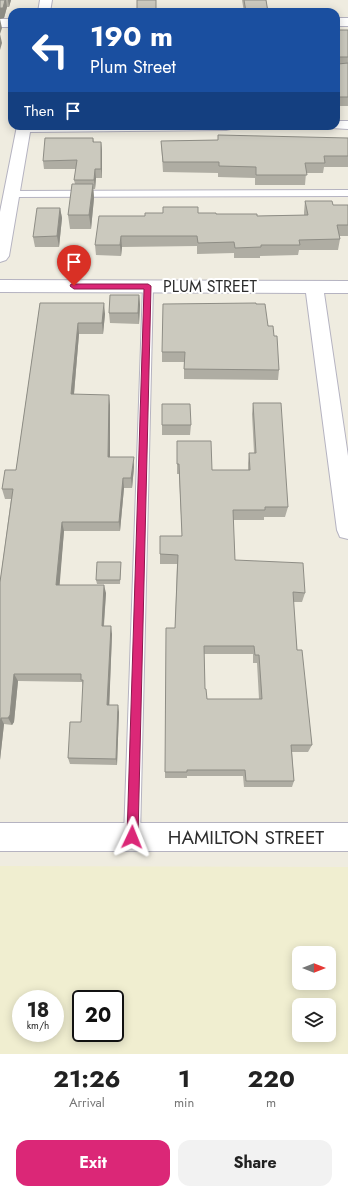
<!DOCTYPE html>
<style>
body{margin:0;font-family:Jost,sans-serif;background:#f2f2f2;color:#222;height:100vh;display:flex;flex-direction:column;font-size:15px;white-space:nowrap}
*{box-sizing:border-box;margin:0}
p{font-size:13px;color:#767676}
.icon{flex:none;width:22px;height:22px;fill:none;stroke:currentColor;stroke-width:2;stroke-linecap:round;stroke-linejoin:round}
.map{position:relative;height:1054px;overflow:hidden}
.side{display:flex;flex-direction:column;background:#fff;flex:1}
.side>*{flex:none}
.top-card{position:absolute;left:8px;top:8px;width:332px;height:122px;border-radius:12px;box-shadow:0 2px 10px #0003;background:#1a4fa0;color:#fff;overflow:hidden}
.needle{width:26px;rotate:90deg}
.fabs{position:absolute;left:292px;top:946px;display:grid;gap:8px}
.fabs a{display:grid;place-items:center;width:44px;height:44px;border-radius:8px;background:#fff;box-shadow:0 2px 10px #0003;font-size:20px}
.speed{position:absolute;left:12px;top:990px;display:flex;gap:8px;font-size:20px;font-weight:700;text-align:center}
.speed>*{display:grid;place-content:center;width:52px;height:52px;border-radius:50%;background:#fff;box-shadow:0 2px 10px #0003;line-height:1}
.speed small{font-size:10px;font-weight:400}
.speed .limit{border:2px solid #111;border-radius:6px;background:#fff;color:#111}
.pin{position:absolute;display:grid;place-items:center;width:34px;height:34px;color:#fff;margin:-41px -17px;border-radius:50% 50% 50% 0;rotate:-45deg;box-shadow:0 0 4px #0007}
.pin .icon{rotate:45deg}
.me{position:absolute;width:44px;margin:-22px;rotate:2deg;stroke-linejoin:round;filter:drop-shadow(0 0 3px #0008)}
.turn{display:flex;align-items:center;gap:14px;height:84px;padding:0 16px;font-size:18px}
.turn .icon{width:52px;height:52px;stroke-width:2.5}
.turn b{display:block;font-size:28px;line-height:34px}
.then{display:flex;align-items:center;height:38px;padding:0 16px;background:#0003;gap:8px;font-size:15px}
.eta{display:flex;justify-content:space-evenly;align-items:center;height:68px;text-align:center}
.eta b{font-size:24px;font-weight:700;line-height:28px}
.cta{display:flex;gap:8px;margin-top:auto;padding:8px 16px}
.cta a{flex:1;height:46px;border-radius:12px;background:#db2777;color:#fff;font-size:16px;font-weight:700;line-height:46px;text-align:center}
.cta a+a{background:#f2f2f2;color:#222}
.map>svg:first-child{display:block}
.education{fill:#f0eed0;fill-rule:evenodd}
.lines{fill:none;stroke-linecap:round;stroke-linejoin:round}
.lane-casing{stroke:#b5b3c1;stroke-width:2}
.street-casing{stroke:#b5b3c1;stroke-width:2}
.secondary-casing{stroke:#b5b3c1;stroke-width:2}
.lane{fill:#fff;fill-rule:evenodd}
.street{fill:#fff;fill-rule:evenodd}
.secondary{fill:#fff;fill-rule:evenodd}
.wall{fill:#afada3;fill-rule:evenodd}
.shaded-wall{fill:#8e8d85}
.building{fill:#cbc9be;stroke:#8e8d85;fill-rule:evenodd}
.route{fill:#db2777;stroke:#8e194d}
.labels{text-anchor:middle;stroke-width:4;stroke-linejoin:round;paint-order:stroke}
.street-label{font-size:16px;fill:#2d2d2d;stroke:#fff}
.near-street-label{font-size:19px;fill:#2d2d2d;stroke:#fff}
</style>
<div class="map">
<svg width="348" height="1054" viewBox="0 0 348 1054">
<rect width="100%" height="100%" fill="#efece0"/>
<!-- education -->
<path class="education" d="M0,866L348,867V1054H0ZM299,953H329V983H299ZM21,999H55V1033H21ZM81,999H115V1033H81ZM299,1005H329V1035H299Z"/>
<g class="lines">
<defs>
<path id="lane" d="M348,190V196L12,197L8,194L12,191Z
M148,283L153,286L140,837L137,842L132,845L127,842L124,837L143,286Z"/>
<path id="street" d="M40,0H52L50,12H38Z
M336,121H348V129L331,128L329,126H336Z
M17,126H233L231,129L226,130L30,132L9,256L6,260L0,262V212Z
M0,280L348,281V293H324L348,456V539L340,537L337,530L306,293L0,292Z
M0,823H348V851H0Z"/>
<path id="secondary" d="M336,18H348V26H336Z
M0,19H12V27H0Z"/>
</defs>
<!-- lane casing -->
<use href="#lane" class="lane-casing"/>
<!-- street casing -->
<use href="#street" class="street-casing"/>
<!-- secondary casing -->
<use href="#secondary" class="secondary-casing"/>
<!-- lane -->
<use href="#lane" class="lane"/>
<!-- street -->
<use href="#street" class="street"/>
<!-- secondary -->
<use href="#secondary" class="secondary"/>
</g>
<!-- wall -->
<path class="wall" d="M0,0H11L9,7H7L4,18L0,19Z
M242,0H266L268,12H244Z
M336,30H348V106H336Z
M93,138L94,142H101L102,151V178H96L95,189H93L94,198L91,229H70L68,215L75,184L74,180L76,169H44L43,161Z
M348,138V167H324L323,173H306L305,185H255V178L218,177V173L163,172L161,141Z
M305,201L333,205H348V236H340V239L338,250H299L298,255L260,256V258H234V253L197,254V246L122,247L121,256L96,255L95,245L145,216L198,213L257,216L304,215V212Z
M60,208L62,218L59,247H35L33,237Z
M139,295L140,305L139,324L110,323L109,313Z
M40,303L105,314L103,334H79L74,394L110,405V457L134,467L132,488H124L120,531H64L59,585L106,593L104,626L112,634L109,705L119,712L117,765L70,764L68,758L81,722L83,687L82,682L18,681L14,722L12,725L4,724L0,760V582L11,499H5L2,489L16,470Z
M256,304L274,336L279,370L278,380L184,379V362H162V352Z
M253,403L288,507L285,517H264V520H233L235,560L305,593L302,602H293L297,650L312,745L308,752H292L294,781L292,787H244L243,776H187V778H165V772L175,628L177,564H160V554L182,536L179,474H177V441L212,470H248V463L249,453H254L252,414ZM204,654H253V663H257L259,699H207L205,689Z
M162,425H191L190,435H162Z
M121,562V566L120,584H97L96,580Z"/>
<!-- shaded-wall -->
<path class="shaded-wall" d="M5,0H6L7,7L4,18L0,19V8Z
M8,0H11L9,7Z
M0,19L2,28L0,34L2,43L0,50Z
M101,142L102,151V178L101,169Z
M95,169L96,178L95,189L94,180Z
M93,184L94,198L91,229L89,215Z
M60,208L62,218L59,247L57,236Z
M121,236L122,247L121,256L120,245Z
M139,295L140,305L139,324L138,313Z
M104,303L105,314L103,334L102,323Z
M78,323L79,334L73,405L71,394Z
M109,395L110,405V467L108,457Z
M134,457V467L132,488L131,478Z
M123,478L124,488L120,531L119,522Z
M62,522L64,531L59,593L56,585Z
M104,585L106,593L103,634L102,626Z
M111,626L112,634L109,712L107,705Z
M14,674L18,681L14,722L12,725L8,718Z
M118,705L119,712L117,765L116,759Z
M1,718L4,724L0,760V723Z"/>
<!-- building -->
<path class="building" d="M0,0H5L3,8H0Z
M137,0H156V12H137Z
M244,0H266L268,12H246Z
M336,30H348V57H337L336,58Z
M336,58L338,64L348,63V97H336Z
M218,135L348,138V156H324L325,163H305L307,175H256V167L219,166V162H163L161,141L218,140Z
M45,138H93V142H101V169H95L94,180H74L77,160L43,161Z
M72,184H93L89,215H68Z
M305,201H332L333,205H348V225H337L340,239L299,240L300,245H261V247L235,248L234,242L198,243L197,236H121L120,245H95L99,216H145V213H163V207H198V213H216V214H257V216L308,215Z
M37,208H60L57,236L33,237Z
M110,295H139L138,313H109Z
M40,303H104L102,323H78L71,394L109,395L108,457H134L131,478H123L119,522H62L56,585H104L102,626H111L107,705H118L116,759L68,758L70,722H81L83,680H81V674H14L10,715L8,718H1L0,723V582L13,489H2L5,470H16Z
M256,303V304H265L268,326H273L274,336H277L279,370L184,369L185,352H162L163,304Z
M253,403H281L288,507H265V510H233L235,560L303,563L305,593L293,592L297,650H302L312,745H291L294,781H246L245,770H187V772H165L166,628H175L178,555L160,554V536H182L179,464H177V441H211L212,470H250L249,453H256ZM204,646H254L255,655H259L262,699H207L206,689H205Z
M162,404H190L191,425H162Z
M97,562H121L120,580H96Z"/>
<!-- route -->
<path class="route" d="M71,284H148L151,286L138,837L136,841L132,843L128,841L127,837L144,289H74L70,286Z"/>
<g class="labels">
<!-- street labels -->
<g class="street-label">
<text x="210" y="292">PLUM STREET</text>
</g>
<!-- near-street labels -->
<g class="near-street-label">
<text x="246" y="844">HAMILTON STREET</text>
</g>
</g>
</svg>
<div class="fabs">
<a><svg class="needle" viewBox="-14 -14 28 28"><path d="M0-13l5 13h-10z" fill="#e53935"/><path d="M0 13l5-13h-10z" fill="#767676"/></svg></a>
<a><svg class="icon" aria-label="layers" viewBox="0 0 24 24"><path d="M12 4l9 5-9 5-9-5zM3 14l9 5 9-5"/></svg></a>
</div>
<div class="speed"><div>18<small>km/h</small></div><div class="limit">20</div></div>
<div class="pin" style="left:74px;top:286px;background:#d93025"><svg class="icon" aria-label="arrive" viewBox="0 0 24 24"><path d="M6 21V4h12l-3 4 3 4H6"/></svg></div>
<svg class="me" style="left:132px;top:837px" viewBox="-20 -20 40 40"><path d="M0-17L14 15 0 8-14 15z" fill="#db2777" stroke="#fff" stroke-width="4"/></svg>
<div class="top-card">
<div class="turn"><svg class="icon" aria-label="left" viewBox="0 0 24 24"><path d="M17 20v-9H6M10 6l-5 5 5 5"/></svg><div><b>190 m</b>Plum Street</div></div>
<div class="then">Then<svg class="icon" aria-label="arrive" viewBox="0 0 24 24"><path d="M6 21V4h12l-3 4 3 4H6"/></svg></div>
</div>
</div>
<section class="side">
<div class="eta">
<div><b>21:26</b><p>Arrival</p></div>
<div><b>1</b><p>min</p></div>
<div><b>220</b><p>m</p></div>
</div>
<div class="cta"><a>Exit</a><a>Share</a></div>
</section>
